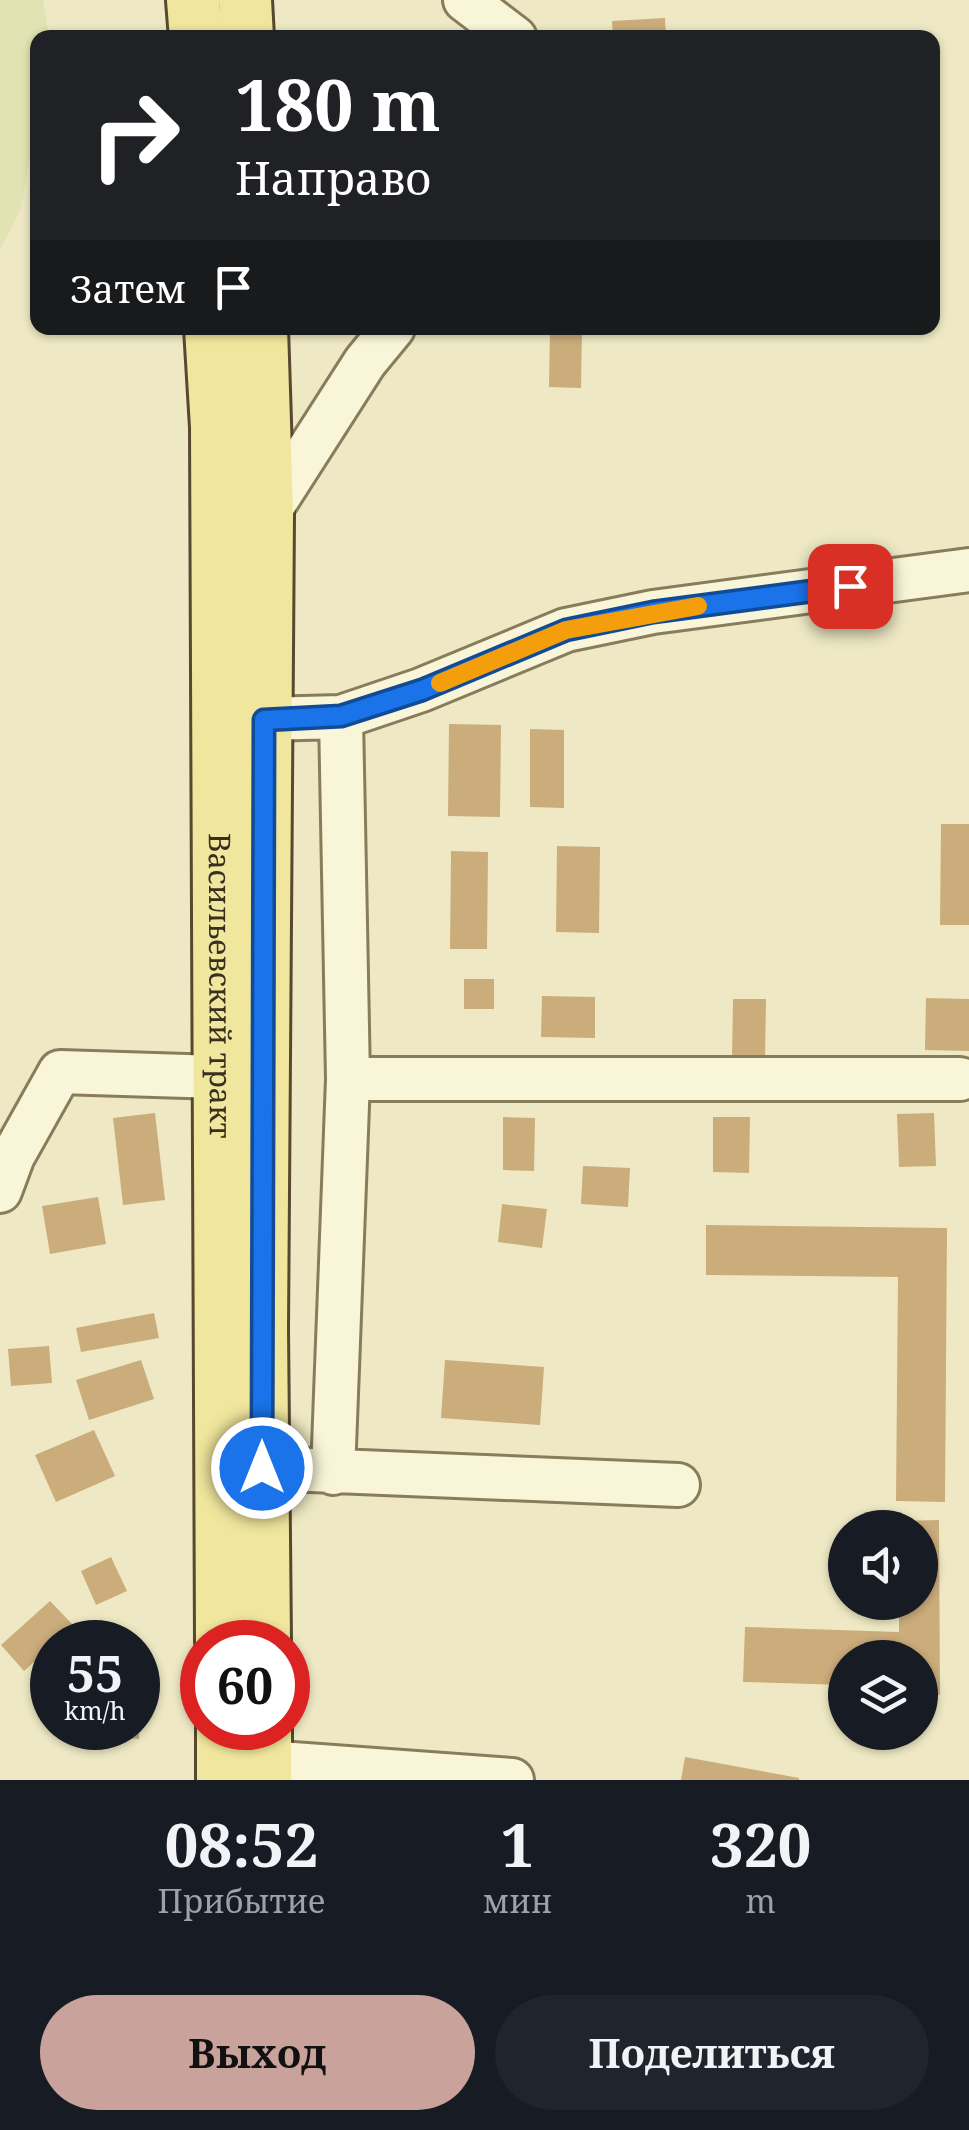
<!DOCTYPE html>
<html lang="ru">
<meta charset="utf-8">
<style>
body{margin:0;font-family:"Noto Serif",serif;background:#20242c;color:#f1f3f6;height:100vh;display:flex;flex-direction:column;font-size:38px;white-space:nowrap}
*{box-sizing:border-box;margin:0}
p{font-size:32px;color:#9ea1a6}
.icon{flex:none;width:55px;height:55px;fill:none;stroke:currentColor;stroke-width:2;stroke-linecap:round;stroke-linejoin:round}
.map{position:relative;height:1780px;overflow:hidden}
.panel{display:flex;flex-direction:column;background:#171b24;flex:1}
.panel>*{flex:none}
.hud{position:absolute;left:30px;top:30px;width:910px;height:305px;border-radius:20px;box-shadow:0 2px 8px #0004;background:#202124;color:#fff;overflow:hidden}
.buttons{position:absolute;left:828px;top:1510px;display:grid;gap:20px}
.buttons a{display:grid;place-items:center;width:110px;height:110px;border-radius:50%;background:#171b24;box-shadow:0 2px 8px #0004;font-size:50px}
.speed{position:absolute;left:30px;top:1620px;display:flex;gap:20px;font-size:50px;font-weight:700;text-align:center}
.speed>*{display:grid;place-content:center;width:130px;height:130px;border-radius:50%;background:#171b24;box-shadow:0 2px 8px #0004;line-height:1}
.speed small{font-size:25px;font-weight:400}
.speed .limit{border:15px solid #d22;background:#fff;color:#111}
.pin{position:absolute;display:grid;place-items:center;width:85px;height:85px;color:#fff;margin:-42px;border-radius:20px;box-shadow:0 5px 15px #0006}
.me{position:absolute;width:110px;margin:-55px;rotate:0deg;stroke-linejoin:round;filter:drop-shadow(0 0 8px #0008)}
.turn{display:flex;align-items:center;gap:35px;height:210px;padding:0 40px;font-size:45px}
.turn .icon{width:130px;height:130px;stroke-width:2.5}
.turn b{display:block;font-size:70px;line-height:85px}
.then{display:flex;align-items:center;height:95px;padding:0 40px;background:#0003;gap:20px;font-size:38px}
.eta{display:flex;justify-content:space-evenly;align-items:center;height:170px;text-align:center}
.eta b{font-size:60px;font-weight:700;line-height:70px}
.cta{display:flex;gap:20px;margin-top:auto;padding:20px 40px}
.cta a{flex:1;height:115px;border-radius:60px;background:#c8a29b;color:#111;font-size:40px;font-weight:700;line-height:115px;text-align:center}
.cta a+a{background:#20242c;color:#f1f3f6}
.map>svg:first-child{display:block}
.farmland{fill:#e1e3b2}
.building{fill:#cbac7b}
.lines{fill:none;stroke-linecap:round;stroke-linejoin:round}
.minor-casing{stroke:#887c5b;stroke-width:48}
.major-casing{stroke:#56492f;stroke-width:58}
.minor{stroke:#f8f5d8;stroke-width:42}
.major{stroke:#f0e69d;stroke-width:52}
.route-casing{stroke:#114b97;stroke-width:25}
.route{stroke:#1a73e8;stroke-width:18}
.slow{stroke:#f59e0b;stroke-width:18}
.labels{text-anchor:middle;stroke-width:10;stroke-linejoin:round;paint-order:stroke}
.street-label{font-size:30px;fill:#38301f;stroke:#f5f2d4}
</style>
<div class="map">
<svg width="969" height="1780" viewBox="0 0 969 1780">
<rect width="100%" height="100%" fill="#eee9c4"/>
<!-- farmland -->
<path class="farmland" d="M0,0H43L49,37L38,38L37,116L21,209L0,250Z"/>
<!-- building -->
<path class="building" d="M665,18L666,38H613L612,21Z
M550,328L582,329L581,388L549,387Z
M449,724L501,725L500,817L448,816Z
M530,729L564,730V808L530,807Z
M941,824H969V925H940Z
M557,846L600,847L599,933L556,932Z
M451,851L488,852L487,949H450Z
M464,979H494V1009H464Z
M542,996L595,997V1038L541,1037Z
M926,998L969,999V1051L925,1050Z
M733,999H766L765,1060H732Z
M155,1113L165,1200L123,1205L113,1118Z
M934,1113L936,1166L899,1167L897,1114Z
M503,1117L535,1118L534,1171L503,1170Z
M713,1117H750L749,1173L713,1172Z
M583,1166L630,1168L628,1207L581,1204Z
M98,1197L106,1244L50,1254L42,1206Z
M502,1204L547,1209L542,1248L498,1242Z
M706,1225L947,1228L945,1502L896,1501L898,1277L706,1275Z
M154,1313L159,1338L81,1352L76,1328Z
M49,1346L52,1383L11,1386L8,1349Z
M141,1360L154,1399L89,1420L76,1380Z
M445,1360L544,1367L540,1425L441,1418Z
M94,1430L115,1476L56,1502L35,1455Z
M939,1520L940,1695L920,1696V1658H845V1685L743,1682L745,1627L899,1632V1602H920V1528H898V1521Z
M111,1557L127,1591L96,1605L81,1571Z
M50,1601L74,1626L24,1671L1,1645Z
M99,1728H139V1739L98,1737Z
M685,1757L799,1778V1780H681Z"/>
<g class="lines">
<defs>
<path id="minor" d="M465,0L515,38
M267,515L365,362L393,328
M264,719L341,717L421,690L566,630L653,612L969,570
M348,1079H960
M0,1191L13,1156L60,1072L218,1077
M262,1468L678,1485
M333,1473L348,1079L341,717
M265,1762L512,1780"/>
<g id="major">
<path d="M193,0L196,38"/>
<path d="M245,0L247,38"/>
<path id="s1" d="M211,328L217,427L222,1642"/>
<path d="M261,328L267,515L261,1328L264,1642"/>
<path d="M223,1728V1780"/>
<path d="M265,1728V1780"/>
</g>
</defs>
<!-- minor casing -->
<use href="#minor" class="minor-casing"/>
<!-- major casing -->
<use href="#major" class="major-casing"/>
<!-- minor -->
<use href="#minor" class="minor"/>
<!-- major -->
<use href="#major" class="major"/>
</g>
<g class="lines">
<defs>
<path id="route" d="M262,1468L264,720L341,716L422,690L566,630L653,612L850,586"/>
</defs>
<!-- route casing -->
<use href="#route" class="route-casing"/>
<!-- route -->
<use href="#route" class="route"/>
<!-- slow -->
<path class="slow" d="M440,683L566,630L698,606"/>
</g>
<g class="labels">
<!-- street labels -->
<g class="street-label">
<text dy="10" stroke="none"><textPath href="#s1" startOffset="658">Васильевский тракт</textPath></text>
</g>
</g>
</svg>
<div class="buttons">
<a><svg class="icon" aria-label="sound" viewBox="0 0 24 24"><path d="M4 9h4l5-4v14l-5-4H4zM17 9q2 3 0 6"/></svg></a>
<a><svg class="icon" aria-label="layers" viewBox="0 0 24 24"><path d="M12 4l9 5-9 5-9-5zM3 14l9 5 9-5"/></svg></a>
</div>
<div class="speed"><div>55<small>km/h</small></div><div class="limit">60</div></div>
<div class="pin" style="left:850px;top:586px;background:#d93025"><svg class="icon" aria-label="arrive" viewBox="0 0 24 24"><path d="M6 21V4h12l-3 4 3 4H6"/></svg></div>
<svg class="me" style="left:262px;top:1468px" viewBox="-20 -20 40 40"><circle r="17" fill="#1a73e8" stroke="#fff" stroke-width="3"/><path d="M0-11L8 9 0 5-8 9z" fill="#fff"/></svg>
<div class="hud">
<div class="turn"><svg class="icon" aria-label="right" viewBox="0 0 24 24"><path d="M7 20v-9h11M14 6l5 5-5 5"/></svg><div><b>180 m</b>Направо</div></div>
<div class="then">Затем<svg class="icon" aria-label="arrive" viewBox="0 0 24 24"><path d="M6 21V4h12l-3 4 3 4H6"/></svg></div>
</div>
</div>
<section class="panel">
<div class="eta">
<div><b>08:52</b><p>Прибытие</p></div>
<div><b>1</b><p>мин</p></div>
<div><b>320</b><p>m</p></div>
</div>
<div class="cta"><a>Выход</a><a>Поделиться</a></div>
</section>
